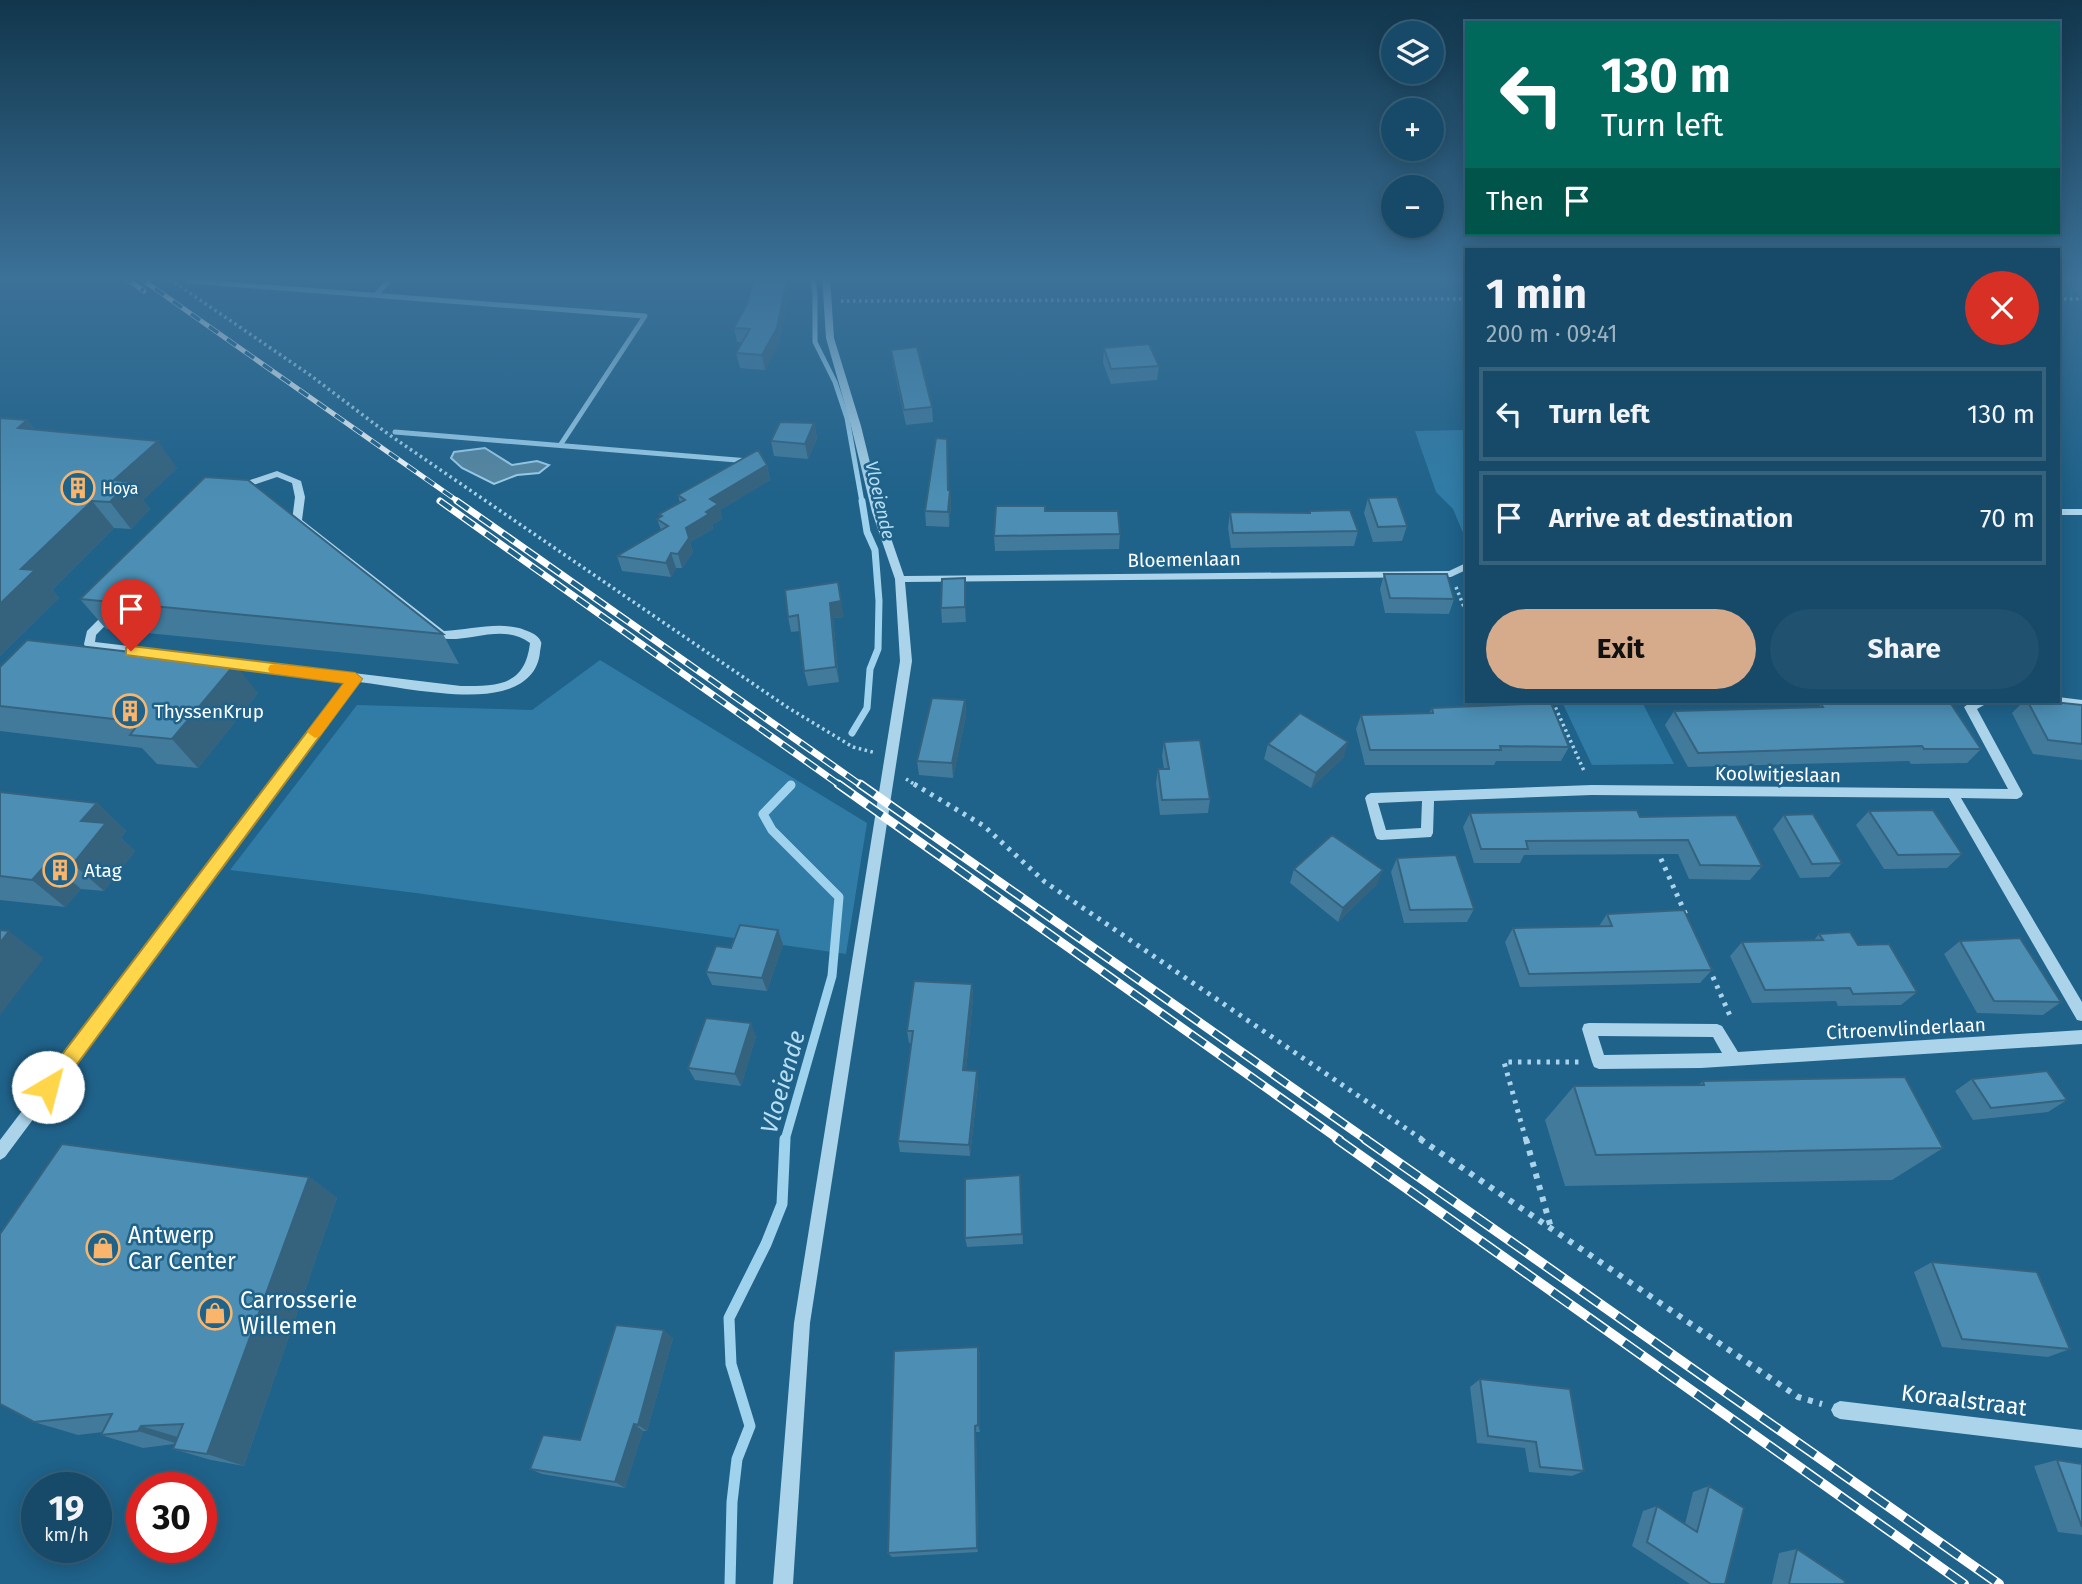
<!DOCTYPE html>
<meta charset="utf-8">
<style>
body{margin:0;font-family:"Fira Sans",sans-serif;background:#20516e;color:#f1f3f6;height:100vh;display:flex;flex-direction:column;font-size:26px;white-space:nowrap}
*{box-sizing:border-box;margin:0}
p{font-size:23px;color:#9eb3c0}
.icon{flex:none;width:38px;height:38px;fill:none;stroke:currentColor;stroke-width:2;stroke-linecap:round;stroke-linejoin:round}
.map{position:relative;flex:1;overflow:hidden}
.drawer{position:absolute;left:1465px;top:248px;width:595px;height:455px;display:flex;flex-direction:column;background:#174a68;border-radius:0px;box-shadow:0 4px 18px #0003,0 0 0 2px #36627c}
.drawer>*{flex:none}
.banner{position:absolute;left:1465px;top:21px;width:595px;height:214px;border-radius:0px;box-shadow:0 4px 18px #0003,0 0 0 2px #36627c;background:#00695c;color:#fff;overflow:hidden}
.buttons{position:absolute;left:1381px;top:21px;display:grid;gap:14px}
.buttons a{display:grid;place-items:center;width:63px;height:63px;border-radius:50%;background:#174a68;box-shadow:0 4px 18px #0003,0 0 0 2px #36627c;font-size:35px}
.speed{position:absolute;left:21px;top:1472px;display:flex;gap:14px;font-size:35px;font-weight:700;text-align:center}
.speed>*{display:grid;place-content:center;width:91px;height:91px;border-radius:50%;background:#174a68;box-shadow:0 4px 18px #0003,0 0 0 2px #36627c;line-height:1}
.speed small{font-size:18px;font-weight:400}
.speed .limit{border:10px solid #d22;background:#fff;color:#111}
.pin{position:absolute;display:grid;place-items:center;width:60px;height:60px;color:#fff;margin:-72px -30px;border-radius:50% 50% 50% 0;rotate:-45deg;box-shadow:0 0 7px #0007}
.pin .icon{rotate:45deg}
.me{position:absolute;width:77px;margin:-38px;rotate:37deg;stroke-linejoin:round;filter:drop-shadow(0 0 5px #0008)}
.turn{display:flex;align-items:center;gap:24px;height:147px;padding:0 21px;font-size:32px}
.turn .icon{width:91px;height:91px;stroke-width:2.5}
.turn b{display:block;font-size:49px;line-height:60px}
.then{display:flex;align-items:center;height:66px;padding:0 21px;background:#0003;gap:14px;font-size:26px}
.round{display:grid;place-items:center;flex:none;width:74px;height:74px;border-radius:37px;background:#20516e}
.headline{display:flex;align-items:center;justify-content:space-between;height:119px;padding:0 21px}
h1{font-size:42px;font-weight:700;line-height:52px}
.button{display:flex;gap:14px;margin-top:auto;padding:14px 21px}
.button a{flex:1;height:80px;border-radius:42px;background:#d6ab8b;color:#111;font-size:28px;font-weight:700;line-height:80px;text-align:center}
.button a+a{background:#20516e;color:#f1f3f6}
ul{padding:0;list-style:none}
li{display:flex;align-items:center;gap:21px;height:94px;margin:0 14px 10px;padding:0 7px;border:4px solid #36627c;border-radius:0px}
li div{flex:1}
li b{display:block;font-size:26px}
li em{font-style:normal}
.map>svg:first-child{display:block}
.green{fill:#307ca6}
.water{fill:#5787a1;stroke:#9fd2ed;stroke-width:2}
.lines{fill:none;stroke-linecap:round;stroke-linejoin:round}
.stream-far3{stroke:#9fd2ed;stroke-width:5}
.stream-far2{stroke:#9fd2ed;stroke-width:7}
.stream-far1{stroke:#9fd2ed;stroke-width:9}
.stream{stroke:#9fd2ed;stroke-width:11}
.path-far2{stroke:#abd4eb;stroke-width:3.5;stroke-dasharray:2.5 3.5;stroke-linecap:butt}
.path-far1{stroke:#abd4eb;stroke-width:5;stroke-dasharray:3.5 6;stroke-linecap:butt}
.path{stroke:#abd4eb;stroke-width:6;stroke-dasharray:5 7;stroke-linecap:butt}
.minor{fill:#abd4eb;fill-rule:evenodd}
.rail-far3-casing{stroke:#fff;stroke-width:5}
.rail-far2-casing{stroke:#fff;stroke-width:7}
.rail-far1-casing{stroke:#fff;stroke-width:9}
.rail-casing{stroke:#fff;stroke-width:10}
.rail-far3{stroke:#1f628a;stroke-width:3.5;stroke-dasharray:11;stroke-linecap:butt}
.rail-far2{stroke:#1f628a;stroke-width:4.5;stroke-dasharray:14;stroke-linecap:butt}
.rail-far1{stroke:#1f628a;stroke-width:6;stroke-dasharray:18;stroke-linecap:butt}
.rail{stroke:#1f628a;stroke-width:7;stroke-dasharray:22;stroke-linecap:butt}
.wall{fill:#417a9b}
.shaded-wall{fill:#35637e}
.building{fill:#4c8eb4;stroke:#35637e;stroke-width:2}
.route{fill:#ffd54a;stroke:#a68a30;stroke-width:2}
.slow{fill:#f59e0b}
.labels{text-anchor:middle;stroke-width:5;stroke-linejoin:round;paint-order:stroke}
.far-poi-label{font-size:16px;fill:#fff;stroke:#1f628a;text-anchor:start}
.far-water-label{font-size:18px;font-style:italic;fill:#b7def2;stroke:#1f628a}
.street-label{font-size:19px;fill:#fff;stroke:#1f628a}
.poi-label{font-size:19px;fill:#fff;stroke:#1f628a;text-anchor:start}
.near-poi-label{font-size:23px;fill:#fff;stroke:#1f628a;text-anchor:start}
.near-street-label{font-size:23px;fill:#fff;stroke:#1f628a}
.near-water-label{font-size:24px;font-style:italic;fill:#b7def2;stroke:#1f628a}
</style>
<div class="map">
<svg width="2082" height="1584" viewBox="0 0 2082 1584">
<rect width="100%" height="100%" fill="#1f628a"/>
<!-- green -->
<path class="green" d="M1466,430V540L1453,509L1436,492L1415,431Z
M600,660L867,823L846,954L416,893L230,870L357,705L532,710Z
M1562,702H1642L1674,764L1592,765Z"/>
<!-- water -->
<path class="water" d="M485,448L512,465L537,461L549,465L539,473L517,475L494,484L462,468L451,458L454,452Z"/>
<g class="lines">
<!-- stream-far3 -->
<path class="stream-far3" d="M812,276L815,294V342L835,382L847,418L862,502
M188,281L645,316L561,444
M376,295L393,276
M395,432L749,461"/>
<!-- stream-far2 -->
<path class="stream-far2" d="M852,733L867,708L870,669L878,649L879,601L875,550L867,532L862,501"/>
<!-- stream-far1 -->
<path class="stream-far1" d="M785,1140L832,976L839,897L772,830L763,814L791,785"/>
<!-- stream -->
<path class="stream" d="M730,1584L732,1502L737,1459L750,1426L731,1364L729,1318L766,1244L782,1204L785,1139"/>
<!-- path-far2 -->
<path class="path-far2" d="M165,276L310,375L388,434L787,707L853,747L876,753
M2058,299H2082
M841,301L1466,299
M1456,587L1466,612
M1553,702L1585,773
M906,779L917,786"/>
<!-- path-far1 -->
<path class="path-far1" d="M914,784L984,826L1045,882L1423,1140
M1657,850L1686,915
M1709,968L1731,1018
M1526,1140L1504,1062H1581"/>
<!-- path -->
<path class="path" d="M1420,1139L1798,1397L1822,1404
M1526,1139L1551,1228"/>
<!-- minor -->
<path class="minor" d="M822,276H830L834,338L861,426L882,512L904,576L1449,571L1466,563V570L1451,577L905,582L912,661L810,1323L793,1584H773L794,1323L900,661L895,579L872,512L851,426L826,338Z
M277,471L301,481L305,497L302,520L444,631C469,630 495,622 519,628C525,630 539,634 541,642C542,642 540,651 540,652C538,674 522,686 502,691C464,701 399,687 359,682L5,1157L0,1160V1140L348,681L104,652L85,647L84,644L87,631L225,493L238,484ZM277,477L292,483L295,497L292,521L294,523L438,638C469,644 502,622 530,643C525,686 498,686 461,686L95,642L96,635L231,497L244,488Z
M2058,509H2082V515H2058Z
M2058,697L2082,700V708L2054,704L2053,702H2058Z
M1971,702H1986L1984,705L1977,709L2023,794L2021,797L2017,799L1961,798L2082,1002V1021L2077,1020L1949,798L1592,795L1434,801L1433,833L1431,837L1381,840L1377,839L1375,835L1365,798L1367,795L1371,793L1592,785L2008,789L1964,707ZM1422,801L1421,828L1386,830L1378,803Z
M1589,1023L1717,1024L1722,1026L1738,1052L2082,1030V1044L1701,1068L1599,1069L1594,1067L1592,1062L1582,1029L1584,1024ZM1598,1036L1713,1037L1722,1053L1604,1055Z
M1840,1401L2082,1430V1448L1840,1419L1834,1416L1831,1410L1834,1404Z"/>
<defs>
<path id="rail-far3" d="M123,276L144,291
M137,276L459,502"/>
<path id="rail-far2" d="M440,501L841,786
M457,501L862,786"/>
<path id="rail-far1" d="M838,784L1340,1140
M860,784L1367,1140"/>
<path id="rail" d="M1337,1139L1964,1584
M1365,1139L1999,1584"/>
</defs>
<!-- rail-far3 casing -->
<use href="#rail-far3" class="rail-far3-casing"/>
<!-- rail-far2 casing -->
<use href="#rail-far2" class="rail-far2-casing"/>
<!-- rail-far1 casing -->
<use href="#rail-far1" class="rail-far1-casing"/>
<!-- rail casing -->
<use href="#rail" class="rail-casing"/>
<!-- rail-far3 -->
<use href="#rail-far3" class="rail-far3"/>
<!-- rail-far2 -->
<use href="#rail-far2" class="rail-far2"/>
<!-- rail-far1 -->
<use href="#rail-far1" class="rail-far1"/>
<!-- rail -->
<use href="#rail" class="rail"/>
</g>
<!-- wall -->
<path class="wall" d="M860,276H883V277H860Z
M2074,276H2082V301L2070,282Z
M789,294L779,343L765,370L740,368L736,353L742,342H737L734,328L747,304Z
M1104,348L1159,366L1157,380L1111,384L1103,363Z
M891,350L932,407L933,422L906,425L893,365Z
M0,418L27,420L35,430L177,468L143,500L150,509L131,529L114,528L52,590L59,598L0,656Z
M814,423L817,438L808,459L774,456L771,441Z
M947,439L949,490H950L951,505L949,527L926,526L925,511Z
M767,465L770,480L720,510L722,519L712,525L713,529L690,542L693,552L682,568H676L671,577L622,571L617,556L661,530L657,519L660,517L659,514L680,503L678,495Z
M1368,498L1407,526L1402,541L1373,542L1364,513Z
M1045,511L1120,534L1119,549L995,551L994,536Z
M1310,511L1358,531L1354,546L1231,548L1228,528L1230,512L1309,513Z
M1384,574L1454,599L1449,614L1385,613L1380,589Z
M965,578L966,622L942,623L941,608Z
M785,590L844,617L833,618L839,682L808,686L804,671L800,631L791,632L788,617Z
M80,599L443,634L459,664L106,629Z
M0,667L258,693L198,768L157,764L142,748L0,731Z
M965,700L966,715L953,778L919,775L917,761Z
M2023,702H2053L2082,706V760L2033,754L2012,713Z
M1821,704L1981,749L1967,763L1911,764L1909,761L1688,767L1665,725L1674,711L1819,707Z
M1432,708L1569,747L1561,761H1496L1494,765H1365L1356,729L1361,715L1429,713Z
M1164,742L1210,799L1208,813L1160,815L1156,783L1158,769H1164L1162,756Z
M1268,744L1344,757L1311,788L1264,759Z
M0,792L97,803L126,831L121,838L135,851L104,891L81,889L65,907L0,900Z
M1869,811L1962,854L1947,868L1884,869L1856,825Z
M1470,813L1640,817L1762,866L1750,880L1689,879L1678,854L1524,855L1520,863H1474L1463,827Z
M1784,815L1842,863L1829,877L1800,878L1773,829Z
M1397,858L1474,909L1467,922L1404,923L1391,872Z
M1294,869L1377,884L1338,922L1290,883Z
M1607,914L1712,970L1700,983L1520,987L1505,942L1513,928L1599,926Z
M778,930L783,944L767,991L712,985L706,972L731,948Z
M1819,934L1858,945L1917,992L1901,1005L1838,1006L1836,1001L1752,1003L1730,956L1742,942L1814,940Z
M1960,941L2061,1002L2043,1015L1977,1013L1944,954Z
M972,984L973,997L966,1070L978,1083L970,1156L900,1152L898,1141L911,1043H909L907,1031Z
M756,1036L741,1086L695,1080L688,1068Z
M1972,1079L2067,1100L2048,1112L1973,1120L1955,1091Z
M1703,1081L1943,1148L1892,1180L1565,1186L1545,1120L1574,1086L1699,1085Z
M1020,1175L1023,1244L967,1247L965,1238Z
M309,1177L337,1198L244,1466L211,1460L173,1449L174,1444L143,1448L101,1435L103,1432L78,1435L34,1422Z
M1932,1262L2070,1349L2048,1357L1942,1347L1914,1272Z
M673,1338L647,1431H643L625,1488L542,1474L530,1469L580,1440Z
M978,1347L980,1355V1432H976L978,1552L892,1557L888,1553Z
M1480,1379L1584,1471L1572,1476L1529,1472L1525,1448L1477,1443L1470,1387Z
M2057,1460L2082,1464V1535L2058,1532L2034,1466Z
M1709,1486L1725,1584H1690L1632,1546L1643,1511L1657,1506L1685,1524L1693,1492Z
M1797,1549L1844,1584H1772L1779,1553Z"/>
<!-- shaded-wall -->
<path class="shaded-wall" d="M787,276H789V294L779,343L765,370L762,355Z
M27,420L48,447L18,428Z
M814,423L817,438L808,459L805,444Z
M947,439L949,500L950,490L951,505L949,527Z
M158,441L177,468L143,500L150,509L131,529L110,502L114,480Z
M767,465L770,480L720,510L722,519L712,525L713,529L690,542L693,552L682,568L678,554L686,528L706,512L710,499Z
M92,501L114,528L52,590L59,598L0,656V604L21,569Z
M671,553L676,568L671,577L666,563Z
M965,578L966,593V622L965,607Z
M838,582L844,617L833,618L839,682L836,667L830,603Z
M235,664L258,693L198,768L172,739Z
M965,700L966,715L953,778L952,763Z
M1348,742L1344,757L1311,788L1316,773Z
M97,803L126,831L121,838L135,851L104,891L73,864L81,821Z
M49,861L81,889L65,907L32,880Z
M1383,870L1377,884L1338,922L1343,908Z
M778,930L783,944L767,991L762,978Z
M9,931L44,958L0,1015V943Z
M972,984L973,997L965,1082L963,1070Z
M751,1023L756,1036L741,1086L735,1074Z
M977,1071L978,1083L970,1156L969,1145Z
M309,1177L337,1198L244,1466L207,1454Z
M664,1330L673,1338L647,1431L638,1425Z
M978,1347L980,1355V1432L978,1425Z
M634,1424L643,1431L625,1488L615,1482Z
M141,1426L181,1438L178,1444L138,1431Z
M975,1426L976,1432L978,1552L977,1548Z"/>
<!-- building -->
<path class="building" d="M754,276H787V280L777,328L762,355L736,353L750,329L734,328L747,304Z
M1149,344L1159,366L1111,369L1104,348Z
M917,347L932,407L904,410L891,350Z
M0,418L27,420L18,428L158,441L114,480L129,482L110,502L92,501L21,569L35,570L0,604Z
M780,422L814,423L805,444L771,441Z
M936,438L947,439L948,490H950L948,512L925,511Z
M758,450L767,465L710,499L718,504L706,512L709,514L686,528L689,538L678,554L671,553L666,563L617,556L668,526L657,519L662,516L659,514L685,500L678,495Z
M205,477L248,480L443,634L80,599Z
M1397,497L1407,526L1378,527L1368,498Z
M996,506H1045V511H1118L1120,534L994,536Z
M1350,510L1358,531L1233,533L1230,512L1310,513V511Z
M1384,574H1447L1454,599L1390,598Z
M965,578V607L941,608L942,579Z
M838,582L841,601L830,603L836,667L804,671L798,615L788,617L785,590Z
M27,640L235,664L172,739L130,735L140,722L0,706V667Z
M932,698L965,700L952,763L917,761Z
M1876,702L1951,704L1981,749H1924L1922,746L1698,753L1674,711L1823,707L1821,704Z
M2028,702H2053L2082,705V744L2048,740Z
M1551,703L1569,747L1500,746L1501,750H1370L1361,715L1433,713L1432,708Z
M1300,713L1348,742L1316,773L1268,744Z
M1200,740L1210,799L1162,800L1158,769H1169L1164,742Z
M0,792L97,803L81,821L106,823L73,864L49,861L32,880L0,876Z
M1637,810L1640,817L1736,815L1762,866L1700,865L1688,840L1526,841L1528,849H1481L1470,813Z
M1933,810L1962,854L1898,855L1869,811Z
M1813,814L1842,863L1812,864L1784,815Z
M1332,835L1383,870L1343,908L1294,869Z
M1456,855L1474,909L1410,910L1397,858Z
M1684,910L1712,970L1529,974L1513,928L1612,926L1607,914Z
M740,925L778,930L762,978L706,972L716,946L731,948Z
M0,930L9,931L0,943Z
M1850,932L1858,945L1889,944L1917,992L1853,994L1850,988L1765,990L1742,942L1823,940L1819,934Z
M2020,938L2061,1002L1994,1001L1960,941Z
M914,981L972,984L963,1070L977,1071L969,1145L898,1141L913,1031H907Z
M706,1018L751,1023L735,1074L688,1068Z
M2047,1071L2067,1100L1991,1108L1972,1079Z
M1905,1077L1943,1148L1596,1155L1574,1086L1704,1085L1703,1081Z
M62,1144L309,1177L207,1454L173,1449L183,1424L141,1426L138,1431L101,1435L112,1414L34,1422L0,1404V1234Z
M1020,1175L1022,1234L965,1238V1179Z
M1932,1262L2037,1272L2070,1349L1962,1339Z
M616,1325L664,1330L638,1425L634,1424L615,1482L530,1469L543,1435L580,1440Z
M978,1347V1425L975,1426L977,1548L888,1553L894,1351Z
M1480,1379L1570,1389L1584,1471L1540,1467L1536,1442L1488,1436Z
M2057,1460L2082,1464V1527Z
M1709,1486L1744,1508L1725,1584H1711L1647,1542L1657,1506L1697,1532Z
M1797,1549L1845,1581L1844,1584H1789Z"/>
<!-- sky -->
<linearGradient id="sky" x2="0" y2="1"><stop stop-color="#11364c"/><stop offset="0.56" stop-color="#3c7198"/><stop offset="1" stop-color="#3c7198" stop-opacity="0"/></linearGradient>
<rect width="2082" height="497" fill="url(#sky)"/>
<!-- route -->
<path class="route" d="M131,646L355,673L362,679L55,1094L48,1096L42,1094L39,1087L42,1081L344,683L126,655V648Z"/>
<!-- slow -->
<path class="slow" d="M275,664L355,673L362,679L320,736L315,738L307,732L344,683L270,673L268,669L270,665Z"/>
<!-- icons -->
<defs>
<symbol id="building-ring" viewBox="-11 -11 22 22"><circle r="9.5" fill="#1f628a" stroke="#f9b56c" stroke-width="1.5"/><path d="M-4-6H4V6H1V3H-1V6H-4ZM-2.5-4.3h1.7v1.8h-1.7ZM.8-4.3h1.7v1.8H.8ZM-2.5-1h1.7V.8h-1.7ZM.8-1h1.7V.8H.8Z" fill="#f9b56c"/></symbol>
<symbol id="shop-ring" viewBox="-11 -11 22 22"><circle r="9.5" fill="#1f628a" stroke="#f9b56c" stroke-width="1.5"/><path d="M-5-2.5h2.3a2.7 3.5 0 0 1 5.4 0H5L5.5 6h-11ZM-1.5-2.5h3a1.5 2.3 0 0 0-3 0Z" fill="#f9b56c"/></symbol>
</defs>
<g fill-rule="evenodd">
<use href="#building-ring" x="59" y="469" width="38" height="38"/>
<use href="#building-ring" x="111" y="692" width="38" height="38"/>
<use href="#building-ring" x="41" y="851" width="38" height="38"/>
<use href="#shop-ring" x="84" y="1229" width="38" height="38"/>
<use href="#shop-ring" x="196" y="1294" width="38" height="38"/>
</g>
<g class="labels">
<!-- far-poi labels -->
<g class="far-poi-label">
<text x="102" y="494">Hoya</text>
</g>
<!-- far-water labels -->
<g class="far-water-label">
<text transform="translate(880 500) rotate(77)" y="6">Vloeiende</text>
</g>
<!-- street labels -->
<g class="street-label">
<text transform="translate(1184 559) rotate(-1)" y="7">Bloemenlaan</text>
<text transform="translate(1778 774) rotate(1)" y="7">Koolwitjeslaan</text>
<text transform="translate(1906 1028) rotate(-3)" y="7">Citroenvlinderlaan</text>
</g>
<!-- poi labels -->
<g class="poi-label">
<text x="154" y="718">ThyssenKrup</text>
<text x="84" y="877">Atag</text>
</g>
<!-- near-poi labels -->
<g class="near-poi-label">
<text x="128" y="1243">Antwerp<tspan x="128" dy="26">Car Center</tspan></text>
<text x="240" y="1308">Carrosserie<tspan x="240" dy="26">Willemen</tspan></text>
</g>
<!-- near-street labels -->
<g class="near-street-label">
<text transform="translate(1964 1400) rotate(7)" y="8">Koraalstraat</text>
</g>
<!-- near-water labels -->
<g class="near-water-label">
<text transform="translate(783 1082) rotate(-74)" y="8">Vloeiende</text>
</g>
</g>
</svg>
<div class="buttons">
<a><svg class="icon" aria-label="layers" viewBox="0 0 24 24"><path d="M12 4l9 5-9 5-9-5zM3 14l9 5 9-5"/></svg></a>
<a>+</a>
<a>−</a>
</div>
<div class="speed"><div>19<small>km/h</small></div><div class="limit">30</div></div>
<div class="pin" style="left:131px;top:651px;background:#d93025"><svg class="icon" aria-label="arrive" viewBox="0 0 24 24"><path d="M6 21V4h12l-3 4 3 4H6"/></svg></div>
<svg class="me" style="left:48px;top:1087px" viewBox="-20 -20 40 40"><circle r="19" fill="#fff"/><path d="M0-13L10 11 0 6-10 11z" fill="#ffd54a"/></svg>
<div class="banner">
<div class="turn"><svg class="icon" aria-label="left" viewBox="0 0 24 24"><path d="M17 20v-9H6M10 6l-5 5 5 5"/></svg><div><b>130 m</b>Turn left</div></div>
<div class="then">Then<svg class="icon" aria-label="arrive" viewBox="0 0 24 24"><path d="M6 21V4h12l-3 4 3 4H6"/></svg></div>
</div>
<section class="drawer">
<div class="headline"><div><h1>1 min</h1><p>200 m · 09:41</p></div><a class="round" style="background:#d93025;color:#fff"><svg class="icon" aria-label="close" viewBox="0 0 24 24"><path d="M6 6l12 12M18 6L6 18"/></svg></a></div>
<ul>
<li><svg class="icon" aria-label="left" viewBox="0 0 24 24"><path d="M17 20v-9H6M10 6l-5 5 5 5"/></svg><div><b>Turn left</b></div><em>130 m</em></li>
<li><svg class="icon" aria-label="arrive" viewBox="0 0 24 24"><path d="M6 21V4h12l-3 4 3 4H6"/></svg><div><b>Arrive at destination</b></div><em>70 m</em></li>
</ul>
<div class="button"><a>Exit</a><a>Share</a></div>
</section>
</div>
